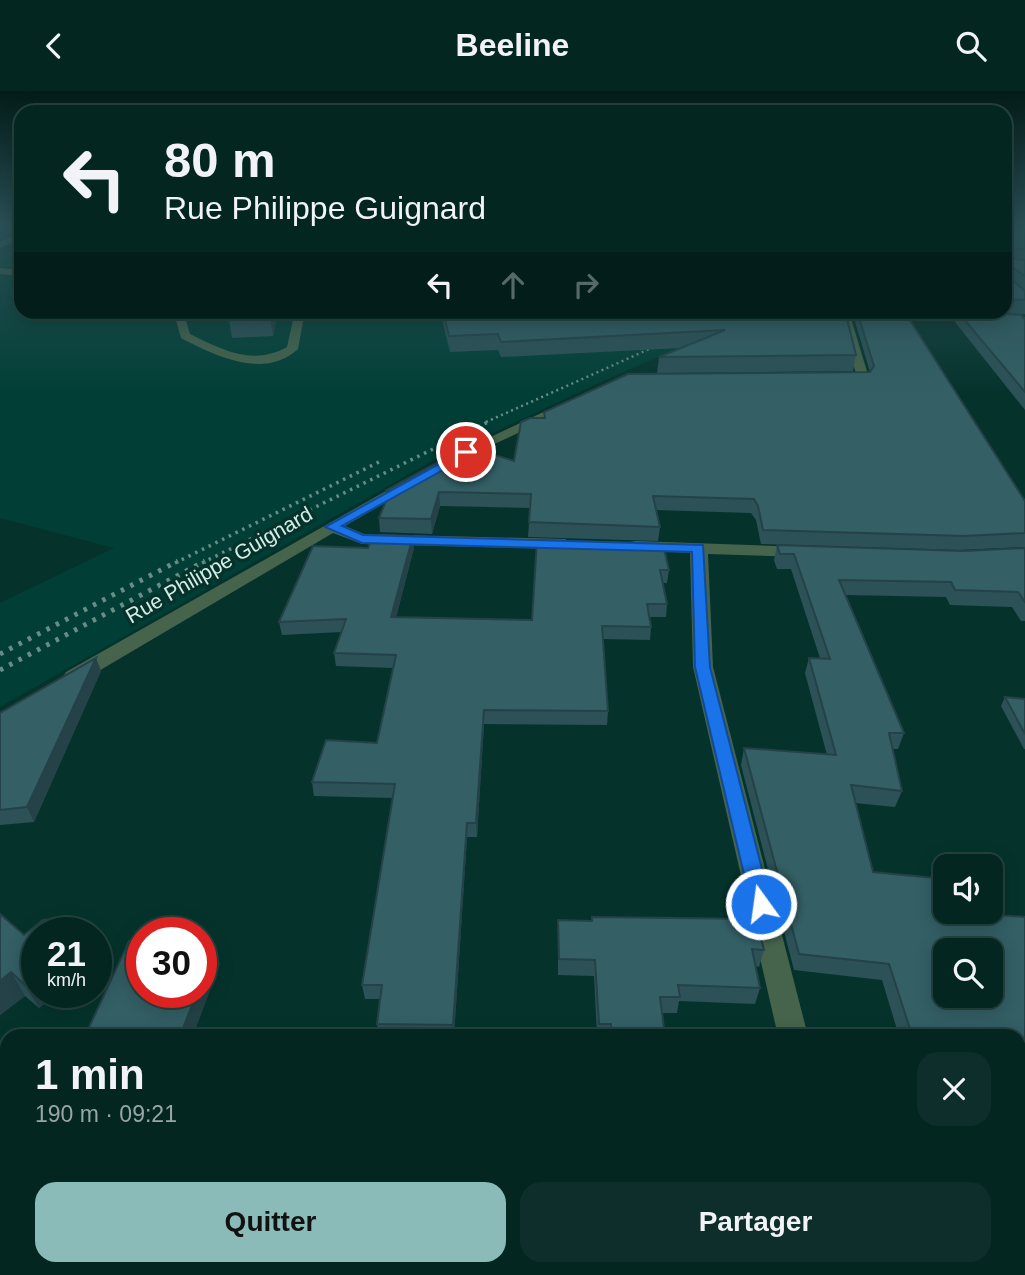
<!DOCTYPE html>
<html lang="fr">
<meta charset="utf-8">
<style>
body{margin:0;font-family:Helvetica,sans-serif;background:#0d2e2a;color:#f1f3f6;height:100vh;display:flex;flex-direction:column;font-size:26px;white-space:nowrap}
*{box-sizing:border-box;margin:0}
p{font-size:23px;color:#97a5a5}
.icon{flex:none;width:38px;height:38px;fill:none;stroke:currentColor;stroke-width:2;stroke-linecap:round;stroke-linejoin:round}
.map{position:relative;flex:1;overflow:hidden}
.sheet{position:absolute;left:0px;top:938px;width:1026px;height:247px;display:flex;flex-direction:column;background:#042621;border-radius:21px 21px 0 0;box-shadow:0 4px 18px #0003,0 0 0 2px #25433f}
.sheet>*{flex:none}
.guide{position:absolute;left:14px;top:14px;width:998px;height:214px;border-radius:21px;box-shadow:0 4px 18px #0003,0 0 0 2px #25433f;background:#042621;color:#f1f3f6;overflow:hidden}
.fabs{position:absolute;left:933px;top:763px;display:grid;gap:14px}
.fabs a{display:grid;place-items:center;width:70px;height:70px;border-radius:14px;background:#042621;box-shadow:0 4px 18px #0003,0 0 0 2px #25433f;font-size:35px}
.speed{position:absolute;left:21px;top:826px;display:flex;gap:14px;font-size:35px;font-weight:700;text-align:center}
.speed>*{display:grid;place-content:center;width:91px;height:91px;border-radius:50%;background:#042621;box-shadow:0 4px 18px #0003,0 0 0 2px #25433f;line-height:1}
.speed small{font-size:18px;font-weight:400}
.speed .limit{border:10px solid #d22;background:#fff;color:#111}
.pin{position:absolute;display:grid;place-items:center;width:60px;height:60px;color:#fff;margin:-30px;border:4px solid #fff;border-radius:50%;box-shadow:0 2px 7px #0007}
.me{position:absolute;width:77px;margin:-38px;rotate:346deg;stroke-linejoin:round;filter:drop-shadow(0 0 5px #0008)}
.turn{display:flex;align-items:center;gap:24px;height:147px;padding:0 35px;font-size:32px}
.turn .icon{width:91px;height:91px;stroke-width:2.5}
.turn b{display:block;font-size:49px;line-height:60px}
.lanes{display:flex;align-items:center;height:66px;padding:0 35px;background:#0003;justify-content:center;gap:35px;direction:ltr}
.lanes .off{opacity:.35}
.round{display:grid;place-items:center;flex:none;width:74px;height:74px;border-radius:21px;background:#0d2e2a}
.headline{display:flex;align-items:center;justify-content:space-between;height:119px;padding:0 35px}
h1{font-size:42px;font-weight:700;line-height:52px}
.cta{display:flex;gap:14px;margin-top:auto;padding:14px 35px}
.cta a{flex:1;height:80px;border-radius:21px;background:#8bbbb9;color:#111;font-size:28px;font-weight:700;line-height:80px;text-align:center}
.cta a+a{background:#0d2e2a;color:#f1f3f6}
header{display:flex;justify-content:space-between;align-items:center;height:91px;padding:0 35px;background:#042621;font-size:32px;font-weight:700}
.map>svg:first-child{display:block}
.built{fill:#013f36}
.lines{fill:none;stroke-linecap:round;stroke-linejoin:round}
.minor{fill:#46644c;fill-rule:evenodd}
.rail-far2{stroke:#698c85;stroke-width:2.5;stroke-dasharray:2 3.5;stroke-linecap:butt}
.rail-far1{stroke:#698c85;stroke-width:3.5;stroke-dasharray:2.5 5;stroke-linecap:butt}
.rail{stroke:#698c85;stroke-width:5;stroke-dasharray:3.5 7;stroke-linecap:butt}
.wall{fill:#2c5257}
.shaded-wall{fill:#244247}
.building{fill:#335f65;stroke:#244247;stroke-width:2;fill-rule:evenodd}
.route{fill:#1a73e8;stroke:#114b97;stroke-width:2}
.labels{text-anchor:middle;stroke-width:7;stroke-linejoin:round;paint-order:stroke}
.street-label{font-size:21px;fill:#d5ece6;stroke:#05332c}
</style>
<header><svg class="icon" aria-label="back" viewBox="0 0 24 24"><path d="M15 5l-7 7 7 7"/></svg>Beeline<svg class="icon" aria-label="search" viewBox="0 0 24 24"><circle cx="10" cy="10" r="6"/><path d="M15 15l6 6"/></svg></header>
<div class="map">
<svg width="1025" height="1184" viewBox="0 0 1025 1184">
<rect width="100%" height="100%" fill="#05332c"/>
<!-- built -->
<path class="built" d="M21,155V220L765,221L623,281L432,370L0,616V512L114,457L0,427V165Z"/>
<g class="lines">
<!-- minor -->
<path class="minor" d="M21,141V147L0,157V151Z
M0,177L21,179V185L0,183Z
M295,220H305L298,258C264,289 216,265 181,247L176,229L185,227L190,243C222,259 253,275 287,256Z
M839,220L1025,226V232L850,224L869,287C862,293 842,293 835,287L837,284L856,283Z
M569,309L576,313L574,316L454,372L449,373L442,369Z
M409,387L417,392L414,395L345,435L364,443L565,448L574,453L565,458L362,453L333,442L80,591H66L63,586L66,581Z
M636,450L803,456L812,461L803,466L708,463L713,576L808,945H778L693,576L690,462L630,459L627,455L630,451Z"/>
<!-- rail-far2 -->
<path class="rail-far2" d="M486,331L665,251"/>
<!-- rail-far1 -->
<path class="rail-far1" d="M175,472L381,370
M202,472L490,330"/>
<!-- rail -->
<path class="rail" d="M0,563L178,470
M0,579L205,470"/>
</g>
<!-- wall -->
<path class="wall" d="M1004,136H1025V223L996,222L1025,228V319L955,231L958,221L946,220H1004Z
M231,220H278L273,245L232,247L229,229Z
M440,220H845L856,264L853,280L657,282L659,266L681,257L501,266L498,259L450,261Z
M855,220H904L1025,410V456L959,459L761,453L756,429L751,422L656,419L660,436L658,450L528,446L530,417L440,415L432,443L380,441L379,427L386,409L385,400L514,370L544,327V321L870,281L854,227Z
M413,445L414,457L396,526L532,529L537,449L669,479L667,492H663L667,513L666,526H650L651,536L650,549L603,548L608,620L607,634L484,633L477,746H467L454,945H379L377,933L380,908H365L362,894L393,707L314,705L312,691L377,652L393,577L336,575L334,562L341,541L282,544L279,531Z
M777,454L964,460L1025,457V530H1021L1012,516L950,514L946,506L846,504L904,642L898,658H893L902,700L895,716L855,712L873,781L968,822L1025,826V985L1018,984V945H899L882,889L794,879L741,674L744,657L827,664L805,582L809,567H820L791,478H777L774,469Z
M101,580L34,731L0,734V622Z
M1005,606L1025,608V658H1024L1001,615Z
M0,823L37,901H58L39,917L25,905L0,924Z
M558,829L764,859L759,876L755,875L760,897L755,913L679,910L677,922H662L665,945H597L594,885L558,884Z
M696,1178H1018L1025,1184H697Z"/>
<!-- shaded-wall -->
<path class="shaded-wall" d="M271,220H278L273,245L270,227Z
M439,401L440,415L432,443L431,428Z
M413,445L414,457L393,539L391,526Z
M96,567L101,580L34,731L27,716Z
M484,619V633L477,746L476,732Z
M467,732V746L454,945L453,934Z
M215,855L220,873L193,945H180L197,901H201V889Z
M11,881L25,905L0,924V890Z
M37,885V901H58L39,917L25,894Z
M40,1178H79L76,1184H38Z"/>
<!-- building -->
<path class="building" d="M1004,136H1025V158L1008,157L1005,160L1006,167L1025,169V185L1008,173L1006,184L1025,200V209L1004,208Z
M231,220H271L270,227L229,229Z
M443,220H845L856,264L659,266L725,239L501,251L498,243L449,245Z
M857,220H904L1025,410V442L964,445L763,439L758,415L754,408L653,405L660,436L529,431L531,403L439,401L431,428L379,427L390,400H385L468,355L514,370L521,331L530,327H545L544,321L628,283L870,281L874,275Z
M958,221L1021,224L1025,228V301Z
M373,444L413,445L391,526L532,529L537,449L663,453L669,479H660L667,513H647L651,536L602,535L608,620L484,619L476,732H467L453,934L377,933L382,894H362L395,693L312,691L326,649L377,652L396,564L334,562L346,528L279,531L313,455L368,457Z
M777,454L964,460L1025,457V511L1018,501L955,499L951,491L839,489L904,642H889L902,700L851,694L873,781L945,788V821H967L968,822L1025,826V968L1018,967V945H971L910,938L889,873L799,863L744,657L836,664L809,567L830,568L794,463H780ZM945,859H990V905H945Z
M96,567L27,716L0,719V622Z
M1005,606L1025,608V643Z
M0,823L24,844L43,829L60,827L79,842H37V885L25,894L11,881L0,890Z
M592,826L756,828L764,859L752,858L760,897L678,894L680,906H660L665,945H611V933H599L595,869L559,868L558,829L592,830Z
M129,850H142V901H197L180,945H85Z
M201,854L215,855L201,889Z
M1018,1129L1025,1130V1184H704L703,1178H1018Z
M7,1148V1178H40L38,1184H0V1149Z"/>
<!-- sky -->
<linearGradient id="sky" x2="0" y2="1"><stop stop-color="#031c18"/><stop offset="0.45" stop-color="#2a5056"/><stop offset="1" stop-color="#2a5056" stop-opacity="0"/></linearGradient>
<rect width="1025" height="302" fill="url(#sky)"/>
<!-- route -->
<path class="route" d="M466,358L470,359V364L342,435L363,444L703,454L710,576L771,813L768,819L761,822L754,819L751,813L695,576L692,461L362,452L325,436Z"/>
<g class="labels">
<!-- street labels -->
<g class="street-label">
<text transform="translate(219 474) rotate(-30)" y="7">Rue Philippe Guignard</text>
</g>
</g>
</svg>
<div class="fabs">
<a><svg class="icon" aria-label="sound" viewBox="0 0 24 24"><path d="M4 9h4l5-4v14l-5-4H4zM17 9q2 3 0 6"/></svg></a>
<a><svg class="icon" aria-label="search" viewBox="0 0 24 24"><circle cx="10" cy="10" r="6"/><path d="M15 15l6 6"/></svg></a>
</div>
<div class="speed"><div>21<small>km/h</small></div><div class="limit">30</div></div>
<div class="pin" style="left:466px;top:361px;background:#d93025"><svg class="icon" aria-label="arrive" viewBox="0 0 24 24"><path d="M6 21V4h12l-3 4 3 4H6"/></svg></div>
<svg class="me" style="left:761px;top:813px" viewBox="-20 -20 40 40"><circle r="17" fill="#1a73e8" stroke="#fff" stroke-width="3"/><path d="M0-11L8 9 0 5-8 9z" fill="#fff"/></svg>
<div class="guide">
<div class="turn"><svg class="icon" aria-label="left" viewBox="0 0 24 24"><path d="M17 20v-9H6M10 6l-5 5 5 5"/></svg><div><b>80 m</b>Rue Philippe Guignard</div></div>
<div class="lanes"><svg class="icon" aria-label="left" viewBox="0 0 24 24"><path d="M17 20v-9H6M10 6l-5 5 5 5"/></svg><svg class="icon off" aria-label="ahead" viewBox="0 0 24 24"><path d="M12 20V5M6 11l6-6 6 6"/></svg><svg class="icon off" aria-label="right" viewBox="0 0 24 24"><path d="M7 20v-9h11M14 6l5 5-5 5"/></svg></div>
</div>
<section class="sheet">
<div class="headline"><div><h1>1 min</h1><p>190 m · 09:21</p></div><a class="round"><svg class="icon" aria-label="close" viewBox="0 0 24 24"><path d="M6 6l12 12M18 6L6 18"/></svg></a></div>
<div class="cta"><a>Quitter</a><a>Partager</a></div>
</section>
</div>
